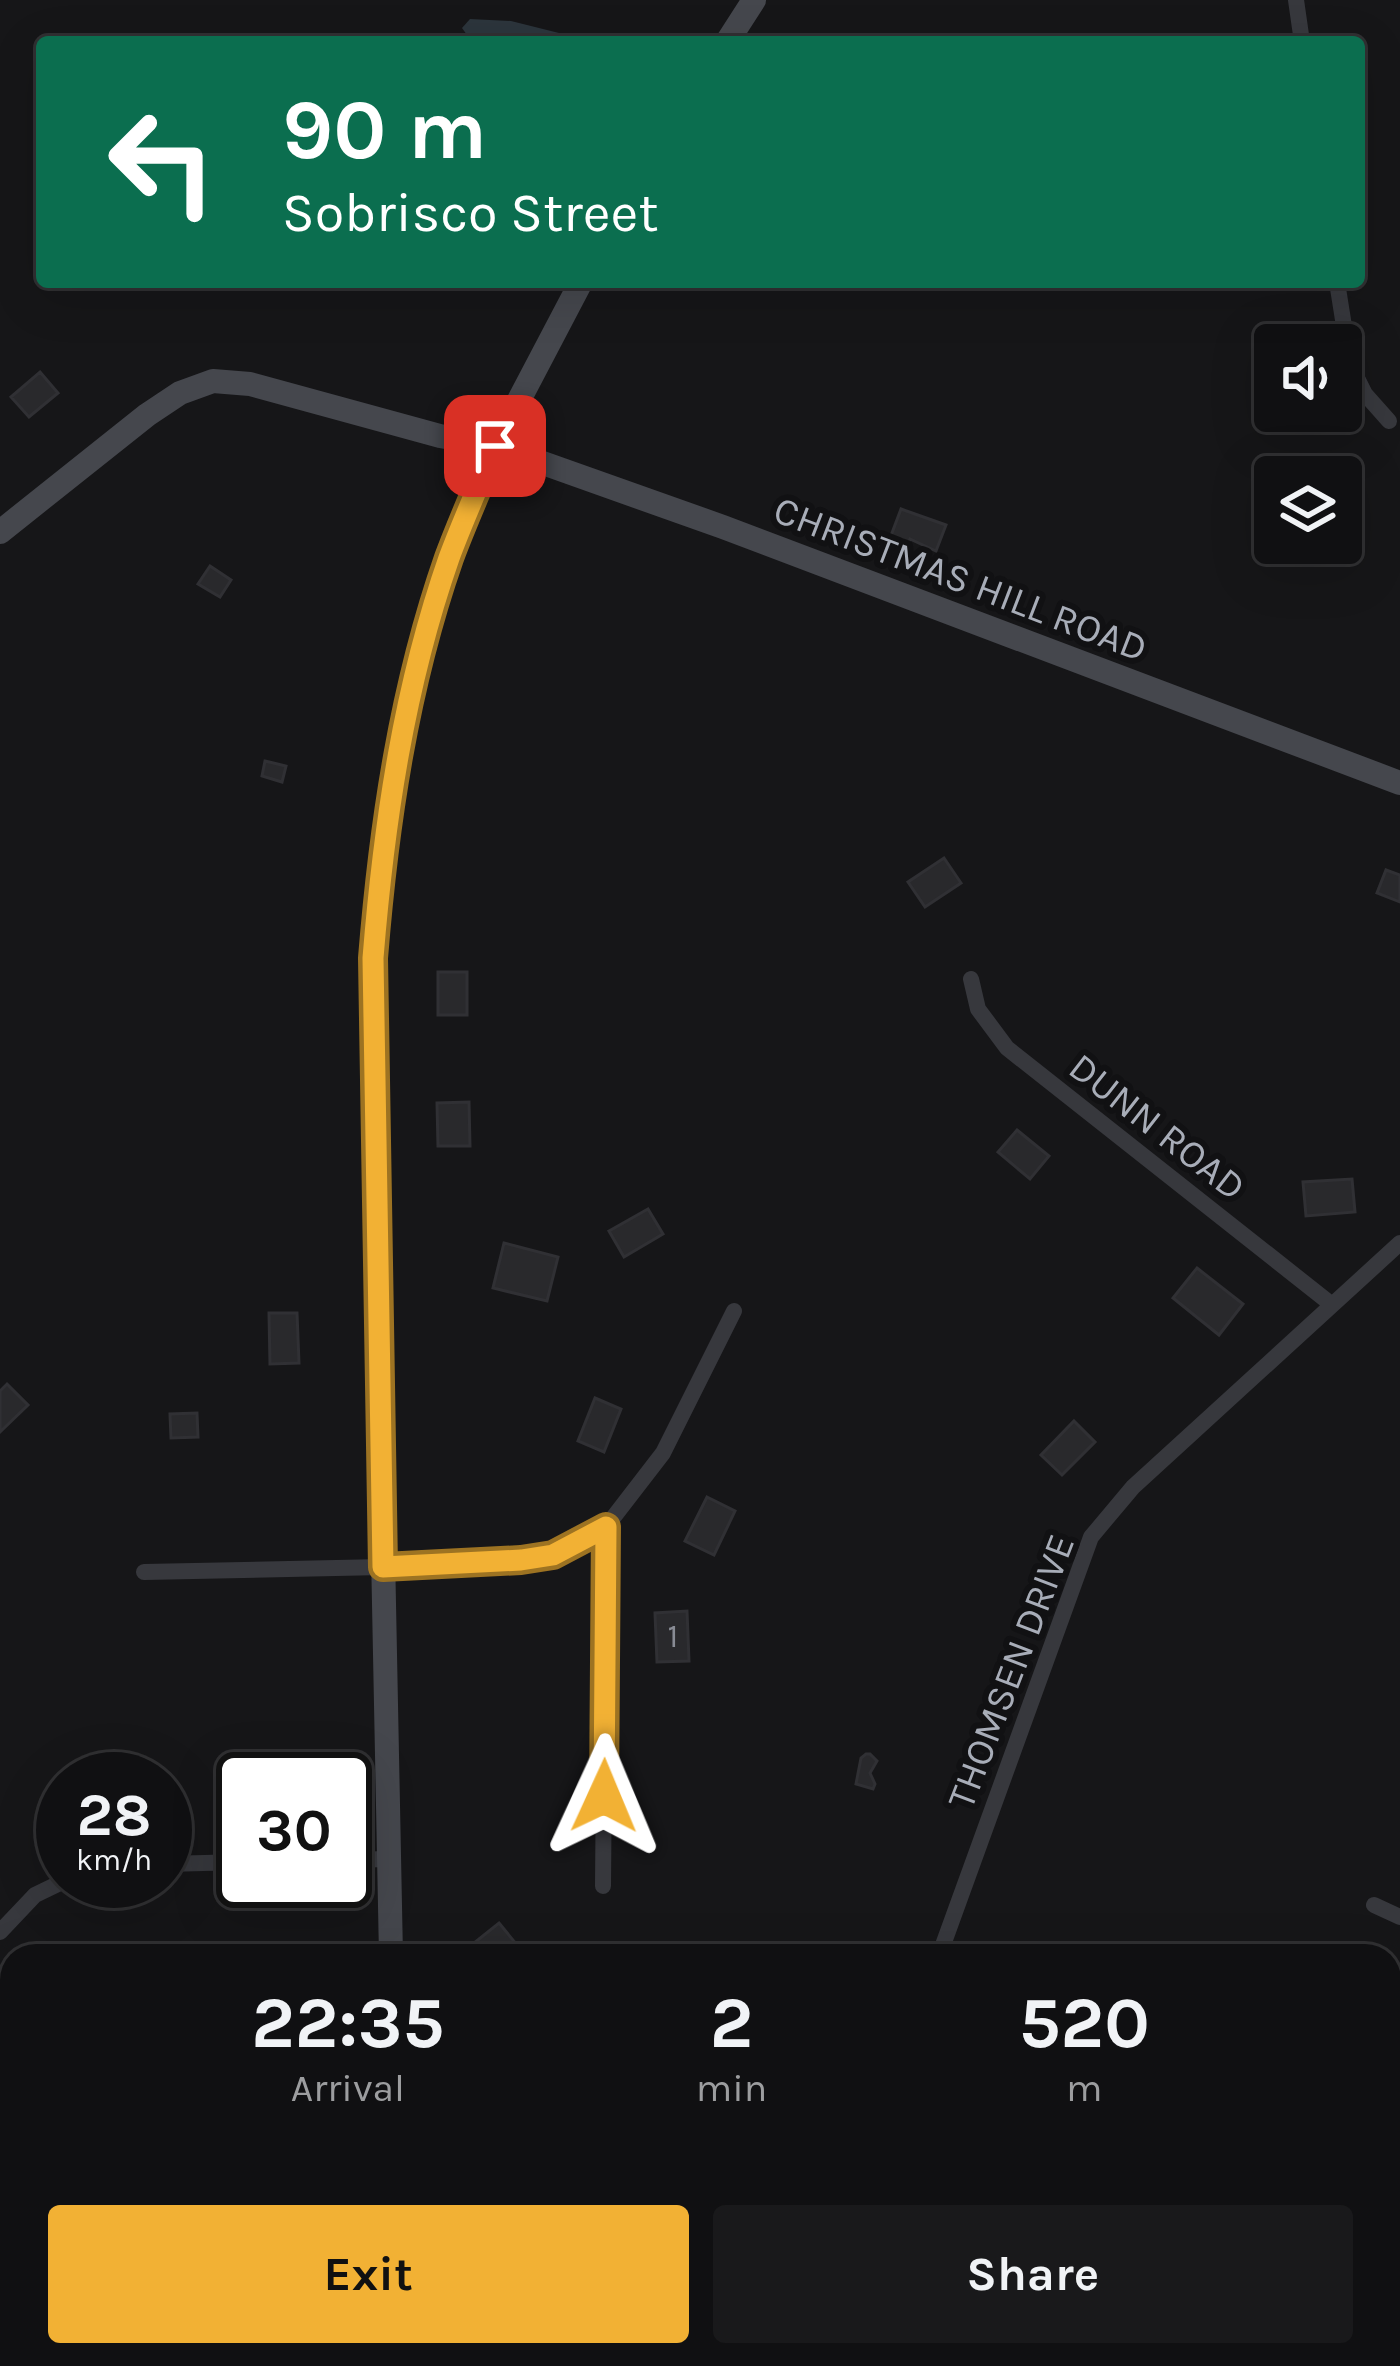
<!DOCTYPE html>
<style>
body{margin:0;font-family:Karla,sans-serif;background:#19191b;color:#f1f3f6;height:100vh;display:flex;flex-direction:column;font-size:45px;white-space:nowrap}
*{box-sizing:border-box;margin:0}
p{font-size:39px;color:#9c9d9f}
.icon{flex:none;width:66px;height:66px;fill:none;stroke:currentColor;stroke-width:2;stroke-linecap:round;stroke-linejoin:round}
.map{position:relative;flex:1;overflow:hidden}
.panel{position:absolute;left:0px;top:1944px;width:1401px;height:423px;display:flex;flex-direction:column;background:#101012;border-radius:36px 36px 0 0;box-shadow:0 12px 48px #0002,0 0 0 3px #303032}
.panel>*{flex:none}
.hud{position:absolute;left:36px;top:36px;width:1329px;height:252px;border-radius:12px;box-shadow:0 12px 48px #0002,0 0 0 3px #303032;background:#0b6e4f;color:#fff;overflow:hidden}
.controls{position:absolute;left:1254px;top:324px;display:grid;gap:24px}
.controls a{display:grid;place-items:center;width:108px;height:108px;border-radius:12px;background:#101012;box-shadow:0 12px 48px #0002,0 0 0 3px #303032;font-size:60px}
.speed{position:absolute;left:36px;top:1752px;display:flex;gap:24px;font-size:60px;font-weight:700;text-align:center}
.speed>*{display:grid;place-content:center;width:156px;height:156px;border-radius:50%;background:#101012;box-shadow:0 12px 48px #0002,0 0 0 3px #303032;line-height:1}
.speed small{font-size:30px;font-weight:400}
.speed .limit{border:6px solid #111;border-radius:18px;background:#fff;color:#111}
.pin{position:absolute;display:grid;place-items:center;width:102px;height:102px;color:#fff;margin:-51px;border-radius:24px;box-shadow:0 6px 18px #0006}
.me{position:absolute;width:132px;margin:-66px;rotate:1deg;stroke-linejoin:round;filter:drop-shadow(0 0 9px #0008)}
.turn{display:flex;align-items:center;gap:42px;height:252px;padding:0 48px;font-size:54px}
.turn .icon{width:156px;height:156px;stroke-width:2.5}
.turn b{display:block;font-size:84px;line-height:102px}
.eta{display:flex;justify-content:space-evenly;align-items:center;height:204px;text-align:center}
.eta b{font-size:72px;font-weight:700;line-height:84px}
.primary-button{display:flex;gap:24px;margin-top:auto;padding:24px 48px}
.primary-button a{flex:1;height:138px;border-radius:12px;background:#f2b134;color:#111;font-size:48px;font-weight:700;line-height:138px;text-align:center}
.primary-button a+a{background:#19191b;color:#f1f3f6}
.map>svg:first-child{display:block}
.water{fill:#2c353c}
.building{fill:#29292c;stroke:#303034;stroke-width:3}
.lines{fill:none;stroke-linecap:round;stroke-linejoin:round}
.street{stroke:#37383d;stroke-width:16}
.secondary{stroke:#45474d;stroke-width:24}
.route-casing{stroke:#9d7322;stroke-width:30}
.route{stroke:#f2b134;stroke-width:21}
.labels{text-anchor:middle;stroke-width:12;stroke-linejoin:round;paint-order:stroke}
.number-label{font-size:33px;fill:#888b94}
.street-label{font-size:39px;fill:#a8adb8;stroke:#111113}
</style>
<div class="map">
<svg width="1400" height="2366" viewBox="0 0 1400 2366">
<rect width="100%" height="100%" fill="#161618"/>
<!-- water -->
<path class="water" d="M470,19L511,21L595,42H472L462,28Z"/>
<!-- building -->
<path class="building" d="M40,372L58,393L29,417L11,397Z
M901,509L946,525L936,551L910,539L907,548L889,541Z
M210,566L231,580L220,597L198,584Z
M265,761L286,766L282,782L262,776Z
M944,858L961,883L925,907L908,882Z
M1386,870L1400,875V902L1377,893Z
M438,972H467V1015H438Z
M469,1102L470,1146H438L437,1103Z
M1017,1130L1049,1156L1030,1179L998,1152Z
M1352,1179L1355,1212L1306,1216L1303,1182Z
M648,1209L663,1234L624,1257L609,1231Z
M504,1243L558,1257L547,1301L493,1288Z
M1197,1268L1243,1304L1219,1335L1173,1298Z
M269,1313H297L299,1363L270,1364Z
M7,1384L28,1405L0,1432V1391Z
M595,1398L621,1409L604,1452L578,1441Z
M197,1413L198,1437L171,1438L170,1414Z
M1074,1421L1095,1442L1062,1475L1041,1455Z
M707,1497L735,1511L714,1555L685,1541Z
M687,1611L689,1661L657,1662L655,1613Z
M866,1754H870L877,1761L870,1773L875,1784L873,1789L856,1784L861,1758Z
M499,1923L526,1956H484L474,1943Z
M1073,2355H1126L1121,2366H1091L1072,2357Z"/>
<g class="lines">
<!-- street -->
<path class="street" d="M1296,0L1302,42
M1337,282L1350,364L1365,394L1389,421
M971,979L978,1009L1007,1048L1331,1304
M144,1572L383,1567L521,1560L553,1555L606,1527L663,1453L734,1311
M345,1860L389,1859
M165,1864L243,1862
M603,1886L606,1527
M1374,1905L1400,1917
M0,1932L35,1895L64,1881
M939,1956L1091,1537L1133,1487L1400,1243
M0,2137L6,2145
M1299,2355L1329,2366"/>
<!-- secondary -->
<path class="secondary" d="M727,42L754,0
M0,532L147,415L180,393L213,381L250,384L440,436L495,446L723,527L1400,783
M391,1956L373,1050V958L381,864L395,769L418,664L449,558L495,446L581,282
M402,2355V2366"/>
</g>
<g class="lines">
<defs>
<path id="route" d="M495,446C480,483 463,520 449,558C404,687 384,822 373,958L383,1567L521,1560L553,1555L606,1527L604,1796"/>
</defs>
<!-- route casing -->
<use href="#route" class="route-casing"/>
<!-- route -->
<use href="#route" class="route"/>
</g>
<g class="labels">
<!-- number labels -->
<g class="number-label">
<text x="673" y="1647">1</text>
</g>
<!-- street labels -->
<g class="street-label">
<text transform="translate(961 578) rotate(21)" y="14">CHRISTMAS HILL ROAD</text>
<text transform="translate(1158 1126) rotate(38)" y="14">DUNN ROAD</text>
<text transform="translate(1010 1671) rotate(-69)" y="14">THOMSEN DRIVE</text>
</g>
</g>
</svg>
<div class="controls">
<a><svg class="icon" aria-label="sound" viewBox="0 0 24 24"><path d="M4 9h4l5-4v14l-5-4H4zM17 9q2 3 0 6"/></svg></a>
<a><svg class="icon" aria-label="layers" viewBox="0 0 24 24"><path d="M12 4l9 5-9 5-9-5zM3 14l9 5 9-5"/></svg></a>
</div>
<div class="speed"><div>28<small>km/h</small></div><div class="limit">30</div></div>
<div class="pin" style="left:495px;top:446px;background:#d93025"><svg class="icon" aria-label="arrive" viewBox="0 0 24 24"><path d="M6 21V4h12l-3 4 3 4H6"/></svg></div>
<svg class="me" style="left:604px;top:1796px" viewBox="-20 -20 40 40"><path d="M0-17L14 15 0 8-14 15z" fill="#f2b134" stroke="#fff" stroke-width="4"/></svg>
<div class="hud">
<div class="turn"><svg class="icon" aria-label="left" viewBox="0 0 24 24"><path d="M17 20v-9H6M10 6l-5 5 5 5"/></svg><div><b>90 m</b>Sobrisco Street</div></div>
</div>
<section class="panel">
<div class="eta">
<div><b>22:35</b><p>Arrival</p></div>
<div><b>2</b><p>min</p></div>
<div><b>520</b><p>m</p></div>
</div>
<div class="primary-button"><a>Exit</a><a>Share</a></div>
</section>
</div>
